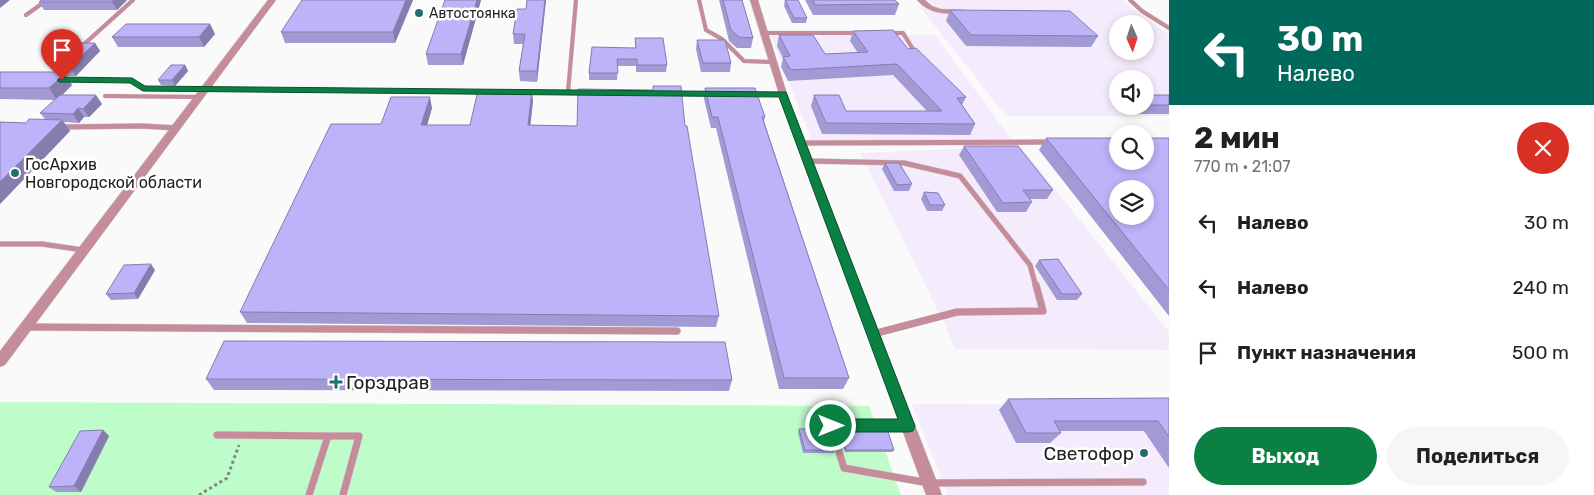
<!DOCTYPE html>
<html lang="ru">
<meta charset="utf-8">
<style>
body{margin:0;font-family:Rubik,sans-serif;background:#f6f6f6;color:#202124;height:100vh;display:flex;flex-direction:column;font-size:19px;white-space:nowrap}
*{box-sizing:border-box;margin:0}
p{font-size:16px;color:#757577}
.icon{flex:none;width:28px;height:28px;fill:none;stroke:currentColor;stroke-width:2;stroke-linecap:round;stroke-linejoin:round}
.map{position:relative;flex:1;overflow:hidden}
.side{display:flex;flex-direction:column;background:#fff;width:425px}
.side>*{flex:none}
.top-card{background:#00695c;color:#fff;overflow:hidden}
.needle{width:32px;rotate:177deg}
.buttons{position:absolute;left:1109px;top:15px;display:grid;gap:10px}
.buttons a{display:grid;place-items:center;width:45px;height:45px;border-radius:50%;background:#fff;box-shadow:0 2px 8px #0003;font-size:25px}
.pin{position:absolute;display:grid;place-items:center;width:42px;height:42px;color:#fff;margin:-51px -21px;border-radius:50% 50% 50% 0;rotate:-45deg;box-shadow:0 0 5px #0007}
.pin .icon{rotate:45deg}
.me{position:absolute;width:55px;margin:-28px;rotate:90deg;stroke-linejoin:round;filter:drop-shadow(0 0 4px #0008)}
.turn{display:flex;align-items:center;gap:18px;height:105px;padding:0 25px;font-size:22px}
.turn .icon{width:65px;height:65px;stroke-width:2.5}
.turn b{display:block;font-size:35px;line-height:42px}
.round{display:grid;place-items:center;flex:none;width:52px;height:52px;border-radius:26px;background:#f6f6f6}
.headline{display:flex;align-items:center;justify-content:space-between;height:85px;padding:0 25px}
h1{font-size:30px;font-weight:700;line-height:38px}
.action{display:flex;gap:10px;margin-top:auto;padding:10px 25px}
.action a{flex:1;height:58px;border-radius:30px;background:#0b8043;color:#fff;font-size:20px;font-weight:700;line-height:58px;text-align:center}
.action a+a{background:#f6f6f6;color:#202124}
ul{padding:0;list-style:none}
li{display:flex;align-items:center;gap:15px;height:65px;padding:0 25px}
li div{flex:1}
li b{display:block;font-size:19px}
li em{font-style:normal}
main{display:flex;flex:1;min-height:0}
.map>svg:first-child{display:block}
.commercial{fill:#f4ecfd;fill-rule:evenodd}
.green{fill:#befcca}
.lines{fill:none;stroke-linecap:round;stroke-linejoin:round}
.lane-far2-casing{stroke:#d7d7d8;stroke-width:4.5}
.lane-far1-casing{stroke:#d7d7d8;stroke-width:6}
.lane-casing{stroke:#d7d7d8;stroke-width:8}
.street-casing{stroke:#d7d7d8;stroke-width:1}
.path{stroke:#848485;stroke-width:3;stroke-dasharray:3 3;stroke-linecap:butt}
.lane-far2{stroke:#c58c9a;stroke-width:4}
.lane-far1{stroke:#c58c9a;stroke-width:5}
.lane{stroke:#c58c9a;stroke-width:7}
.street{fill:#c58c9a;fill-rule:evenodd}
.wall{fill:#a29ad5}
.shaded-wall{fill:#847dae}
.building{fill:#bcb3f8;stroke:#847dae;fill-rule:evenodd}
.route{fill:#0b8043;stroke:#07532c}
.poi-dot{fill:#236f6f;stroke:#fff;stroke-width:2}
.labels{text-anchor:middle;stroke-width:5;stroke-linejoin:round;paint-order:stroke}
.far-poi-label{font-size:14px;fill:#222223;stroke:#fff;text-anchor:start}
.poi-label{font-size:16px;fill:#222223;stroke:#fff;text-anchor:start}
.near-poi-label{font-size:19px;fill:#222223;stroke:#fff;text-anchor:start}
</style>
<main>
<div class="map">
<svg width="1169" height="495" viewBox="0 0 1169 495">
<rect width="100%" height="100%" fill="#fafafb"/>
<!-- commercial -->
<path class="commercial" d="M928,0H1122L1169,35V116H1006L920,7L930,3ZM1118,24H1145V51H1118ZM1118,79H1145V106H1118Z
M935,35L1011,139L812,141L771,36Z
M1021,146L1169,332V350L955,349L947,329L860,153Z
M912,404L1166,405L1169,409V495H948Z"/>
<!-- green -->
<path class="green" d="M0,402L869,406L901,495H0Z"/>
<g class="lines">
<defs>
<path id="lane-far2" d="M699,0L706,30L722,39L744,61L772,62
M1130,0L1142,11L1169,28
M26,15L47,0
M762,33H860
M889,33H903L916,54
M81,47L133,0
M63,80H132L143,89L483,92
M525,92H585
M568,92L576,0
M675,93L710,94
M750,94H783
M105,96L201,97"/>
<path id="lane-far1" d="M62,127L142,126L177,128
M801,143L1050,142
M808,161L904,163L960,176L1030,265L1036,287
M0,244H42L83,250"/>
<path id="lane" d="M26,327L677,331
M873,334L957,312L1043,311L1036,285
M908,426H831L844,468L929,483L1143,482
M217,435L328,436
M309,495L328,436H359L343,495"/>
<path id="street" d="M268,0H276L5,365L0,367V351Z
M750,0H758L787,94L942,495H926L779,94Z
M917,0H925L932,6L941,9L965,10L969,12L965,14C947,14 930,15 917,0Z"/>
</defs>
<!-- lane-far2 casing -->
<use href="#lane-far2" class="lane-far2-casing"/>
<!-- lane-far1 casing -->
<use href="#lane-far1" class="lane-far1-casing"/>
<!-- lane casing -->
<use href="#lane" class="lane-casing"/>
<!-- street casing -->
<use href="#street" class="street-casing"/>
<!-- path -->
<path class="path" d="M199,495L227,478L239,445"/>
<!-- lane-far2 -->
<use href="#lane-far2" class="lane-far2"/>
<!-- lane-far1 -->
<use href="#lane-far1" class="lane-far1"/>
<!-- lane -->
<use href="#lane" class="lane"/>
<!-- street -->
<use href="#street" class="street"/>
</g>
<!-- wall -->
<path class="wall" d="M41,0H127L117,10H44L39,2Z
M413,0L395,43H285L281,32Z
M481,0L463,65H428L426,54Z
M527,0H546L537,82L520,81L519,71L523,44H514L513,34L526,9Z
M719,0H742L753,38L751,48H737L729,41Z
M785,0L807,18L806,23H792L784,6Z
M805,0H895L899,4L895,15H813Z
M950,10L1098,36L1091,47L966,46L946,21Z
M210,24L215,34L204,47H118L112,37Z
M853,31L908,49L966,97L962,105L975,124L970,135L822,134L811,106L814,95L846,111H927L893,75L788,81L781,67L783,58L777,46L779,35L825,54L858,53L850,41Z
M635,38L667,65L666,72H636V66H618L617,80H589V73L635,48Z
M697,40L731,63L730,72H701L696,49Z
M95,43L100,51L76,76H66L72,85L62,95L102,104L89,117H84L79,123L64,122L70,131L0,204V122L26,123L45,119L40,113L55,100L0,99V72H55L52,67Z
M185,65L188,71L175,86L161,85L158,80Z
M653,86L685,126L719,316L716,327L247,323L240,312L381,124L432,108L427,125H470L533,101L530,125L577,126L653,90Z
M705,88L765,117L764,121L849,378L843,389H779L716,128H711L704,99Z
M1145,95H1169V114H1128L1121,106H1145Z
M1046,138H1169V316L1039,150Z
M964,146L1053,190L1047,199H1029L1032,202L1026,212H997L959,155Z
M885,163L912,184L909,191H894L882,169Z
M924,192L945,205L942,211H927L921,199Z
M1039,260L1082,294L1077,300H1057L1035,266Z
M155,270L138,299L111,300L106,294Z
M206,379L732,380L729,391L214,390Z
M1169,398V468L1144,431H1060L1061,433L1050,443H1016L999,410L1008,399Z
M799,429L835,450L834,453H803L798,432Z
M840,429L894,450L892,452H845L838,432Z
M103,430L109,436L81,492H56L49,487Z"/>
<!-- shaded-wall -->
<path class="shaded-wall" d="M0,0H10L0,8Z
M114,0H127L117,10L112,2Z
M406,0H413L395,43L393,32Z
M477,0H481L463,65L461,54Z
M545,0H546L537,82V71Z
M210,24L215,34L204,47L199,37Z
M95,43L100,51L76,76L70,67Z
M185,65L188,71L175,86L172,80Z
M61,72L63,75L65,74L72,85L57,100L49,88Z
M532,90L533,101L529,137L528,125Z
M96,95L102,104L89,117L83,109Z
M430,97L432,108L424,136L421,125Z
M78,108L84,117L79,123L73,114Z
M62,120L70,131L0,204V182Z
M151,264L155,270L138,299L134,293Z
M103,430L109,436L81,492L74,486Z"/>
<!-- building -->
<path class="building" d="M41,0H114L112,2H39Z
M302,0H406L393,32H281Z
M445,0H477L461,54H426Z
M527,0H545L537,71H519L525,34H513L517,9H526Z
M723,0H742L753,38L739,37L731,30Z
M785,0H798L807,18H794Z
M813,0H895L899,4L815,5Z
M950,10L1070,11L1098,36L971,35Z
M126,24H210L199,37H112Z
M893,30L908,49L916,48L966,97L957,98L975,124L826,123L814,95H839L846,111H942L897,64L791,70L783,57L790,56L779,35H813L825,54L868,52L853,31Z
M635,38H663L667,65H637V59H617L618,73H589L592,47L636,48Z
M697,40H725L731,63H703Z
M77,43H95L70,67H52Z
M171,65H185L172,80H158Z
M0,72H61L60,74H65L49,88H0Z
M653,86H681L685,126H687L719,316L240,312L331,124H381L391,97H430L421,125H470L478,90H532L528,125L577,126L578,89L653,90Z
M705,88H755L765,117H762L849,378H784L718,117H712Z
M60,95H96L83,109L78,108L73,114L40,113Z
M1145,95H1169V105H1145Z
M29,119L62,120L0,182V122L26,123Z
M1046,138H1118V161H1145V138H1169V290ZM1118,189H1145V216H1118Z
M964,146H1018L1053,190H1023L1032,202L1003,203Z
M885,163H899L912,184L897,185Z
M924,192L938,193L945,205H930Z
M1058,259L1082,294H1062L1039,260Z
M151,264L134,293L106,294L124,265Z
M224,341L725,342L732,380L206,379Z
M1169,398V437L1158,421H1054L1061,433H1026L1008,399Z
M799,429H829L835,450H805Z
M840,429H887L894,450H846Z
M103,430L74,486L49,487L80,431Z"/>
<!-- route -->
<path class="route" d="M62,77L132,78L145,86L786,92L915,426L913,431L908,432H831L826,430L824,426L826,421L831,419H898L779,97L143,91L130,83L59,82L57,80Z"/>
<!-- markers -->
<g class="poi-dot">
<circle cx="419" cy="13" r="5"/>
<circle cx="15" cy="173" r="5"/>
<path d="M333.5 374.5h5v5h5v5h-5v5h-5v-5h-5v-5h5z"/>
<circle cx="1144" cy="453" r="5"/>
</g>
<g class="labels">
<!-- far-poi labels -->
<g class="far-poi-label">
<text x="429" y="18">Автостоянка</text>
</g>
<!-- poi labels -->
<g class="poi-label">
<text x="25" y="170">ГосАрхив<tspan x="25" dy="18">Новгородской области</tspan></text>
</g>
<!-- near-poi labels -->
<g class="near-poi-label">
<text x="346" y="389">Горздрав</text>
<text x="1134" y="460" text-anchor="end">Светофор</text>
</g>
</g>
</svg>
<div class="buttons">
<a><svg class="needle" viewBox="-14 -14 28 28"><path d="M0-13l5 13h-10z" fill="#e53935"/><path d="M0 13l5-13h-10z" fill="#757577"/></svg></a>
<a><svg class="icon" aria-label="sound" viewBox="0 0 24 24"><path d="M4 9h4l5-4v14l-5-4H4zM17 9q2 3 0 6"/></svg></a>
<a><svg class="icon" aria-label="search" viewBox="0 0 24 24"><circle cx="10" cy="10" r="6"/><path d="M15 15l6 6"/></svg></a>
<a><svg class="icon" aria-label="layers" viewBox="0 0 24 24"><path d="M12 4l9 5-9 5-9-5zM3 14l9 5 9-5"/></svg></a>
</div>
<div class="pin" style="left:62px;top:80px;background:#d93025"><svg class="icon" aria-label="arrive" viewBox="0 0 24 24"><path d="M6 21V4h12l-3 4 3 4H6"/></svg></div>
<svg class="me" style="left:831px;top:426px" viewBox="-20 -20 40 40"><circle r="17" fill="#0b8043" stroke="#fff" stroke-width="3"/><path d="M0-11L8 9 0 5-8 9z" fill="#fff"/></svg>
</div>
<section class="side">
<div class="top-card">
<div class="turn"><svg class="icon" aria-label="left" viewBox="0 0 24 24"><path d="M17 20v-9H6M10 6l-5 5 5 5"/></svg><div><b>30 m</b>Налево</div></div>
</div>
<div class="headline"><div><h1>2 мин</h1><p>770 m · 21:07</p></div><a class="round" style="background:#d93025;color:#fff"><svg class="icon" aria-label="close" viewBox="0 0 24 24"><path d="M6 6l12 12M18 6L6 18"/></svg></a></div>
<ul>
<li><svg class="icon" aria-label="left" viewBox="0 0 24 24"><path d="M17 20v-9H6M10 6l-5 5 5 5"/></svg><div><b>Налево</b></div><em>30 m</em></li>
<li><svg class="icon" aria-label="left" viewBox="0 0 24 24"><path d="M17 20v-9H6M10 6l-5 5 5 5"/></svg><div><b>Налево</b></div><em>240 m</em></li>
<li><svg class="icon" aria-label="arrive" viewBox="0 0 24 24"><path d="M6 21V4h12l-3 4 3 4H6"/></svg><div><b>Пункт назначения</b></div><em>500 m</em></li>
</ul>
<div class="action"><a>Выход</a><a>Поделиться</a></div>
</section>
</main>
